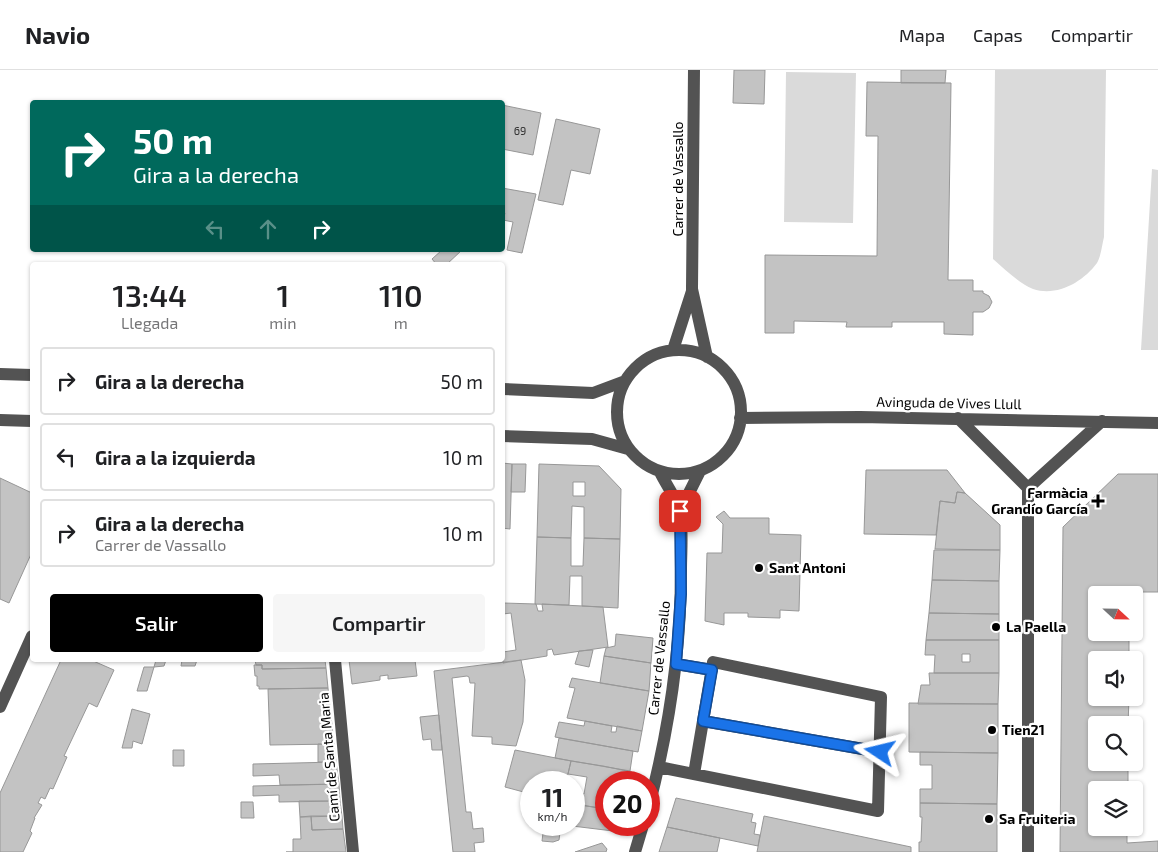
<!DOCTYPE html>
<html lang="es">
<meta charset="utf-8">
<style>
body{margin:0;font-family:"Exo 2",sans-serif;background:#f6f6f6;color:#202124;height:100vh;display:flex;flex-direction:column;font-size:19px;white-space:nowrap}
*{box-sizing:border-box;margin:0}
p{font-size:16px;color:#757577}
.icon{flex:none;width:28px;height:28px;fill:none;stroke:currentColor;stroke-width:2;stroke-linecap:round;stroke-linejoin:round}
.map{position:relative;flex:1;overflow:hidden}
.panel{position:absolute;left:30px;top:192px;width:475px;height:400px;display:flex;flex-direction:column;background:#fff;border-radius:5px;box-shadow:0 1px 4px #0004}
.panel>*{flex:none}
.guide{position:absolute;left:30px;top:30px;width:475px;height:152px;border-radius:5px;box-shadow:0 1px 4px #0004;background:#00695c;color:#fff;overflow:hidden}
.needle{width:32px;rotate:112deg}
.fabs{position:absolute;left:1088px;top:516px;display:grid;gap:10px}
.fabs a{display:grid;place-items:center;width:55px;height:55px;border-radius:5px;background:#fff;box-shadow:0 1px 4px #0004;font-size:25px}
.speed{position:absolute;left:520px;top:701px;display:flex;gap:10px;font-size:25px;font-weight:700;text-align:center}
.speed>*{display:grid;place-content:center;width:65px;height:65px;border-radius:50%;background:#fff;box-shadow:0 1px 4px #0004;line-height:1}
.speed small{font-size:12px;font-weight:400}
.speed .limit{border:8px solid #d22;background:#fff;color:#111}
.pin{position:absolute;display:grid;place-items:center;width:42px;height:42px;color:#fff;margin:-21px;border-radius:10px;box-shadow:0 2px 8px #0006}
.me{position:absolute;width:55px;margin:-28px;rotate:280deg;stroke-linejoin:round;filter:drop-shadow(0 0 4px #0008)}
.turn{display:flex;align-items:center;gap:18px;height:105px;padding:0 20px;font-size:22px}
.turn .icon{width:65px;height:65px;stroke-width:2.5}
.turn b{display:block;font-size:35px;line-height:42px}
.lanes{display:flex;align-items:center;height:48px;padding:0 20px;background:#0003;justify-content:center;gap:25px;direction:ltr}
.lanes .off{opacity:.35}
.eta{display:flex;justify-content:space-evenly;align-items:center;height:85px;text-align:center}
.eta b{font-size:30px;font-weight:600;line-height:35px}
.button{display:flex;gap:10px;margin-top:auto;padding:10px 20px}
.button a{flex:1;height:58px;border-radius:5px;background:#000;color:#fff;font-size:20px;font-weight:600;line-height:58px;text-align:center}
.button a+a{background:#f6f6f6;color:#202124}
ul{padding:0;list-style:none}
li{display:flex;align-items:center;gap:15px;height:68px;margin:0 10px 8px;padding:0 10px;border:2px solid #e0e0e0;border-radius:5px}
li div{flex:1}
li b{display:block;font-size:19px}
li em{font-style:normal}
header{display:flex;align-items:center;gap:30px;box-sizing:border-box;height:70px;padding:0 25px;background:#fff;border-bottom:1px solid #e0e0e0}
header strong{font-size:24px}
nav{display:flex;gap:28px;margin-inline-start:auto;font-size:18px}
.map>svg:first-child{display:block}
.green{fill:#dadada}
.building{fill:#c3c3c3;stroke:#979797;fill-rule:evenodd}
.lines{fill:none;stroke-linecap:round;stroke-linejoin:round}
.minor{stroke:#535353;stroke-width:12}
.route-casing{stroke:#114b97;stroke-width:12}
.route{stroke:#1a73e8;stroke-width:9}
.poi-dot{fill:#000;stroke:#fff;stroke-width:2}
.labels{text-anchor:middle;stroke-width:4.5;stroke-linejoin:round;paint-order:stroke}
.number-label{font-size:11px;fill:#313131}
.street-label{font-size:14px;fill:#000;stroke:#fff}
.poi-label{font-size:14px;font-weight:bold;fill:#000;stroke:#fff;text-anchor:start}
</style>
<header>
<strong>Navio</strong>
<nav><a>Mapa</a><a>Capas</a><a>Compartir</a></nav>
</header>
<div class="map">
<svg width="1158" height="782" viewBox="0 0 1158 782">
<rect width="100%" height="100%" fill="#fff"/>
<!-- green -->
<path class="green" d="M995,0H1106L1104,167C1102,175 1101,186 1097,193C1083,212 1057,227 1033,219C1018,213 1005,199 993,189Z
M786,2L856,3L853,153L784,152Z
M1152,99L1158,100V280H1141Z"/>
<!-- building -->
<path class="building" d="M734,0H765L764,34L733,33Z
M901,0H946L945,13H901Z
M867,12L951,13L948,210H973V221H983V223L989,226L992,232L989,238L983,242H973V265L944,264V252H892V257H846L847,252L794,251V263H765V185L877,186L878,66H866Z
M502,35L541,43L533,85L502,79Z
M556,49L600,59L590,104L571,100L563,135L538,130Z
M502,118L536,124L522,183L507,180L513,152L503,150L505,143L502,142Z
M442,180H462L446,195H437L432,189Z
M502,393L512,394L510,459L502,458Z
M512,394H526L525,422H511Z
M539,394L599,396L621,419L620,469L584,468V437L572,436L571,468L537,467ZM573,412H585V426H573Z
M866,400H947L965,423L957,422L955,433L940,431L936,465L864,464Z
M1118,404H1158V522H1130V525H1096V562H1129V590H1096V628H1129L1128,655H1096V692H1128V720H1096V758H1127V773L1158,771V782H1060L1063,457Z
M0,408L32,423V482L9,533L0,529Z
M957,422L965,423L1000,455V480L935,479L940,431L955,433Z
M724,441L730,448H769V464L801,465L799,541L780,540V548L748,547V543H724V555L705,551L707,483H722L723,454L716,447Z
M537,467L571,468V496H583L584,468L620,469L618,538L582,536V506H570L569,535L535,534Z
M934,480H1000L999,511L932,510Z
M932,510L999,511V544L929,543Z
M503,533L536,534L538,541H543L542,534L603,537L608,577L554,585L552,579L547,580V586L503,593V582L516,580L511,543L503,544Z
M929,543L999,544V570H926Z
M616,564L653,568L651,593L604,586L606,578L615,576Z
M926,570H999V603H934L935,585H925ZM962,584H970V592H962Z
M593,580L589,597L575,594L579,581Z
M604,586L651,593L649,621L600,613Z
M61,590H91L114,600L97,637L89,633L64,686L67,687L53,719L50,718L45,729L41,727L38,733L42,735L34,748H35L30,761L32,763L23,782H0V723Z
M156,590H166L164,596L154,597Z
M182,590H197L195,596H181Z
M255,590H325L326,598L262,599V595H256Z
M349,590H415L417,606L388,609V605L380,606V610L352,614Z
M521,590L525,610L523,652L516,676L492,674V667L472,666L475,613H470L469,607L467,606L452,608L466,742H471L473,759L483,758L484,772L474,773L475,782H453L434,601Z
M254,595H262V599L326,598L328,618L259,619V616H257V606H255Z
M144,597H154L147,621H137Z
M929,603H999L998,634H918L921,615H930Z
M572,608L649,621L642,661L567,648L575,618L569,617Z
M328,618L334,674L270,675L268,619Z
M909,633L998,634V683L909,682Z
M132,639L150,644L142,674L133,671L132,678H122Z
M439,645L442,680H432L431,669L423,670L420,647Z
M585,651L612,656L611,662H616L617,656L642,661L638,682L555,667L559,652L584,656Z
M559,668L633,681L630,701L555,688Z
M318,674H334L336,692H318Z
M173,680H184V696H173Z
M515,680L571,691L566,712H531V724L505,717Z
M920,682L998,683L997,734L920,733V719H932V695H920Z
M571,691L603,696L632,702L629,712H606V739L574,734V717H577L576,722L584,724L587,707L568,704Z
M336,692L339,714L280,715L279,705L253,706V694Z
M339,714L340,731L279,732V725L253,726V716Z
M676,728L753,744L751,752L756,753L754,764L760,765L758,776L667,757Z
M299,731H340L342,746L300,747Z
M241,732H253L254,748H241Z
M920,733L997,734V782H919V772H921L922,747H920Z
M574,734L606,739V755H615L613,761L564,755H574Z
M311,746L312,760L343,759L346,782H286H293V769H301L300,747Z
M311,746H342L343,759L312,760Z
M764,746L911,777V782H757Z
M544,755H561L559,770L553,772L542,771Z
M667,757L720,768L717,782H659Z
M602,773L607,779L606,782H575Z"/>
<g class="lines">
<!-- minor -->
<path class="minor" d="M694,0L692,219L707,287
M673,280L692,221
M617 342a62 62 0 1 1 124 0a62 62 0 1 1-124 0Z
M0,304L32,305
M502,319L593,323L625,311
M740,348L860,347L1158,353
M958,348L1028,418V782
M0,350L32,351
M502,366L592,369L628,379
M1028,418L1102,351
M680,441L700,401
M335,590L353,782
M676,594L712,600
M0,637L32,566
M703,651L880,682
M659,697L878,741L881,627L713,592L694,704
M649,736C669,659 681,580 681,500C681,481 683,461 680,442C678,431 665,413 660,402
M635,782L643,755"/>
</g>
<g class="lines">
<defs>
<path id="route" d="M680,441L681,524L676,594L712,600L703,651L880,682"/>
</defs>
<!-- route casing -->
<use href="#route" class="route-casing"/>
<!-- route -->
<use href="#route" class="route"/>
</g>
<!-- markers -->
<g class="poi-dot">
<path d="M1095.5 423.5h5v5h5v5h-5v5h-5v-5h-5v-5h5z"/>
<circle cx="759" cy="498" r="5"/>
<circle cx="996" cy="557" r="5"/>
<circle cx="992" cy="660" r="5"/>
<circle cx="989" cy="749" r="5"/>
</g>
<g class="labels">
<!-- number labels -->
<g class="number-label">
<text x="520" y="65">69</text>
</g>
<!-- street labels -->
<g class="street-label">
<text transform="translate(678 109) rotate(-90)" y="5">Carrer de Vassallo</text>
<text transform="translate(949 333) rotate(1)" y="5">Avinguda de Vives Llull</text>
<text transform="translate(659 588) rotate(-84)" y="5">Carrer de Vassallo</text>
<text transform="translate(329 687) rotate(-95)" y="5">Camí de Santa Maria</text>
</g>
<!-- poi labels -->
<g class="poi-label">
<text x="1088" y="428" text-anchor="end">Farmàcia<tspan x="1088" dy="16">Grandío García</tspan></text>
<text x="769" y="503">Sant Antoni</text>
<text x="1006" y="562">La Paella</text>
<text x="1002" y="665">Tien21</text>
<text x="999" y="754">Sa Fruiteria</text>
</g>
</g>
</svg>
<div class="fabs">
<a><svg class="needle" viewBox="-14 -14 28 28"><path d="M0-13l5 13h-10z" fill="#e53935"/><path d="M0 13l5-13h-10z" fill="#757577"/></svg></a>
<a><svg class="icon" aria-label="sound" viewBox="0 0 24 24"><path d="M4 9h4l5-4v14l-5-4H4zM17 9q2 3 0 6"/></svg></a>
<a><svg class="icon" aria-label="search" viewBox="0 0 24 24"><circle cx="10" cy="10" r="6"/><path d="M15 15l6 6"/></svg></a>
<a><svg class="icon" aria-label="layers" viewBox="0 0 24 24"><path d="M12 4l9 5-9 5-9-5zM3 14l9 5 9-5"/></svg></a>
</div>
<div class="speed"><div>11<small>km/h</small></div><div class="limit">20</div></div>
<div class="pin" style="left:680px;top:441px;background:#d93025"><svg class="icon" aria-label="arrive" viewBox="0 0 24 24"><path d="M6 21V4h12l-3 4 3 4H6"/></svg></div>
<svg class="me" style="left:880px;top:682px" viewBox="-20 -20 40 40"><path d="M0-17L14 15 0 8-14 15z" fill="#1a73e8" stroke="#fff" stroke-width="4"/></svg>
<div class="guide">
<div class="turn"><svg class="icon" aria-label="right" viewBox="0 0 24 24"><path d="M7 20v-9h11M14 6l5 5-5 5"/></svg><div><b>50 m</b>Gira a la derecha</div></div>
<div class="lanes"><svg class="icon off" aria-label="left" viewBox="0 0 24 24"><path d="M17 20v-9H6M10 6l-5 5 5 5"/></svg><svg class="icon off" aria-label="ahead" viewBox="0 0 24 24"><path d="M12 20V5M6 11l6-6 6 6"/></svg><svg class="icon" aria-label="right" viewBox="0 0 24 24"><path d="M7 20v-9h11M14 6l5 5-5 5"/></svg></div>
</div>
<section class="panel">
<div class="eta">
<div><b>13:44</b><p>Llegada</p></div>
<div><b>1</b><p>min</p></div>
<div><b>110</b><p>m</p></div>
</div>
<ul>
<li><svg class="icon" aria-label="right" viewBox="0 0 24 24"><path d="M7 20v-9h11M14 6l5 5-5 5"/></svg><div><b>Gira a la derecha</b></div><em>50 m</em></li>
<li><svg class="icon" aria-label="left" viewBox="0 0 24 24"><path d="M17 20v-9H6M10 6l-5 5 5 5"/></svg><div><b>Gira a la izquierda</b></div><em>10 m</em></li>
<li><svg class="icon" aria-label="right" viewBox="0 0 24 24"><path d="M7 20v-9h11M14 6l5 5-5 5"/></svg><div><b>Gira a la derecha</b><p>Carrer de Vassallo</p></div><em>10 m</em></li>
</ul>
<div class="button"><a>Salir</a><a>Compartir</a></div>
</section>
</div>
